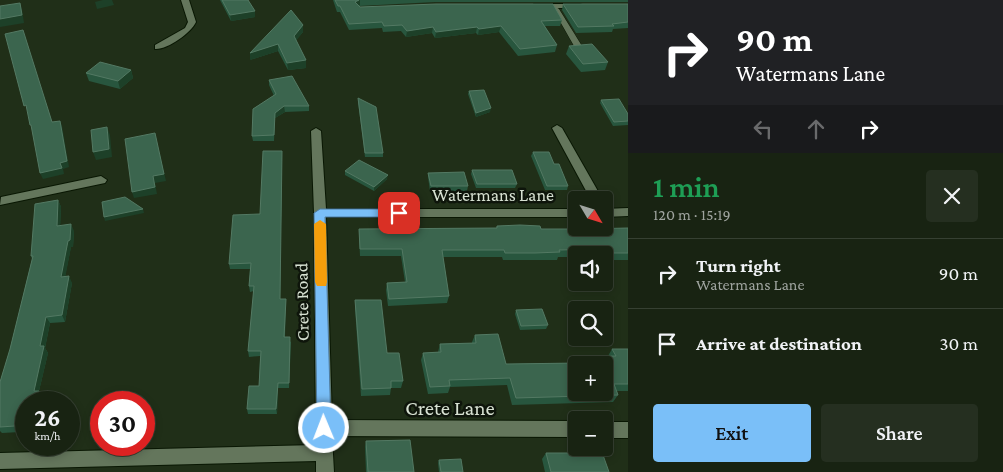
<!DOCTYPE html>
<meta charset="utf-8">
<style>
body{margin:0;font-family:"Crimson Pro",serif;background:#252f20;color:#f1f3f6;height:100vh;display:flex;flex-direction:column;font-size:19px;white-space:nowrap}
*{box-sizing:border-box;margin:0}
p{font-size:16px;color:#9fa49f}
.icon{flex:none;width:28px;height:28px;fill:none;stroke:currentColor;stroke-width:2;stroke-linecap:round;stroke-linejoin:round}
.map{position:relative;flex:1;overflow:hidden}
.side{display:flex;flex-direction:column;background:#182312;width:375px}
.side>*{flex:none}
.top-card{background:#202124;color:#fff;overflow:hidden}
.needle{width:32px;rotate:128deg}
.controls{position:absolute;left:568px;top:191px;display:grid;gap:10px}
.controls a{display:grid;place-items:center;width:45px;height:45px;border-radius:5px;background:#182312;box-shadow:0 2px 8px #0003,0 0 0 1px #364032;font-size:25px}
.speed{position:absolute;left:15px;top:391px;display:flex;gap:10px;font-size:25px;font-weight:700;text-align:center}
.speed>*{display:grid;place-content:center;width:65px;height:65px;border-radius:50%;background:#182312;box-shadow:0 2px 8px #0003,0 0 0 1px #364032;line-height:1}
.speed small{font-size:12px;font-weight:400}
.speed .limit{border:8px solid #d22;background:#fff;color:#111}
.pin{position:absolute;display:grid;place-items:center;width:42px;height:42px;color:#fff;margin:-21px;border-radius:10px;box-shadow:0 2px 8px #0006}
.me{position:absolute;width:55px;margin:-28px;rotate:359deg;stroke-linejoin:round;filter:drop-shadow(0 0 4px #0008)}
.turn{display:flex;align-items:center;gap:18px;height:105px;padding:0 25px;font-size:22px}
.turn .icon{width:65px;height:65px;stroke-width:2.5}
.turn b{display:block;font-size:35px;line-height:42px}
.lanes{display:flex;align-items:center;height:48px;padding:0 25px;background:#0003;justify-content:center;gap:25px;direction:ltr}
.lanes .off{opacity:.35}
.round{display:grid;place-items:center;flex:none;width:52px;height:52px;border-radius:5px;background:#252f20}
.overview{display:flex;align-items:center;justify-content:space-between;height:85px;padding:0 25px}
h1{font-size:30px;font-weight:600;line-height:38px;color:#1e9e55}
.button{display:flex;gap:10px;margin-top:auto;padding:10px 25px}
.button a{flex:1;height:58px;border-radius:5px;background:#7abff8;color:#111;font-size:20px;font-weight:600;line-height:58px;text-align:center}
.button a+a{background:#252f20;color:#f1f3f6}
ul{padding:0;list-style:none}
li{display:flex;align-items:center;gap:15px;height:70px;padding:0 25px;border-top:1px solid #364032}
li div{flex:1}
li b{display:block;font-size:19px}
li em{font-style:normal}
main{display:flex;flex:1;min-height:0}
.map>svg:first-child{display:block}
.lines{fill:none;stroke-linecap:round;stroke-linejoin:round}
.service-casing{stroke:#091703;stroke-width:1}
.minor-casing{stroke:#091703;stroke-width:2}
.service{fill:#64765c;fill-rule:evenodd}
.minor{fill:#64765c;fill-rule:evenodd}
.wall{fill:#28563e}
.shaded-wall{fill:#1d4028}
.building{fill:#3b654e;stroke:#537963;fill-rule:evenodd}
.route{fill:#7abff8;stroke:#4f7ca1}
.slow{fill:#f59e0b}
.labels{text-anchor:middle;stroke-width:5;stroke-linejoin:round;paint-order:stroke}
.street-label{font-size:18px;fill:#d7e1d2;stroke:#0e150b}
.near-street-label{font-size:21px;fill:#d7e1d2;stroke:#0e150b}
</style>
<main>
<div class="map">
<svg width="628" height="472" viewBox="0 0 628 472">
<rect width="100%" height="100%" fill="#202f18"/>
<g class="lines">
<defs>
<path id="service" d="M556,7L559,9L582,46L581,48L574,46L553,9Z"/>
<path id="minor" d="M181,0H189L196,22C191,33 167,50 155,49V45L185,28L188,22Z
M534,4H580L584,6L580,8H534Z
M557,125L562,128L603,200H591L552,128Z
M316,128L321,131L326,209H576V217H326L332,420L576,421V437L332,436L334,472H316V461L0,469V453L316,445L314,213L311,131Z
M101,176L107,180L105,183L0,205L1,197Z
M628,208V216L604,217V209Z
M604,422H628V438H604Z"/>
</defs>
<!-- service casing -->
<use href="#service" class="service-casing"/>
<!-- minor casing -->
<use href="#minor" class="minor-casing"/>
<!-- service -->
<use href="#service" class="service"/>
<!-- minor -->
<use href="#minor" class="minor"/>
</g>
<!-- wall -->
<path class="wall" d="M220,0H248L255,17L231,21Z
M333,0H628V2H435L359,6L360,7L562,20L560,26H545L557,45L555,52L518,56L499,32L478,35L476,33L435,38L432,33L406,37L401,31L383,32L382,28L349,30L340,12H337Z
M563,4H628V28L613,29L612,32L576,33L562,10Z
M303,25V32L296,40L306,60V68L288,70L278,51L250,60Z
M569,46L608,62L605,70L581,72L566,54Z
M131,70L133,78L120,89L89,81L86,73Z
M269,80L309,106V111L285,112L275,118L274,141H253L252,136L274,96L269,85Z
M469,91L490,112L476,117L468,94Z
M358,98L383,153V157H365L358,102Z
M601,100L628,114V125L613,126L600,103Z
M533,152L554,164L568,186L567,190H545L531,156Z
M282,156L280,299H286L285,337L291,342L289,388H278L277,414H248L247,409L259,386L260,356L249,357L248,351L254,291L250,292L249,286L250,269H230L229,264L260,214Z
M472,170L517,184L515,188H476L471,174Z
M345,171L387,179L374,191L345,175Z
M428,173L468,186L467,191H430L428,177Z
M58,200L61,207L60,226L74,231L73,247H71L65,276L72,283L65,322L50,323L45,348L48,353L39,391L43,397L26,402V419L23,420L20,432L2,433L0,431V382L10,349L32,259L31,256Z
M497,226L541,229H585L628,228V260H604V255H576V257H558L557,260H503L502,257H443L449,296L447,303L388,306L386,290L387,283L405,282L401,256H360L359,237V229L496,228Z
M355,300L403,381L401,388H391L390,395L361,396L355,308Z
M516,310L548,325L546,329L520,330L515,314Z
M475,335L506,364L573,363L577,357L608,356L612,349H628V391H617L618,395L613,402L512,405L507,385L450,387L448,393L428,394L421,360L423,353L438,352L440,344L472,343V342Z
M366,441L414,472H366L365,447Z
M546,453L589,456L609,472H545L542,459Z
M439,460L463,472H439L438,463Z"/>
<!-- shaded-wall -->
<path class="shaded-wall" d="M103,0H112L114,5L97,9L95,2Z
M359,0H360V5L354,8L355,2Z
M20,3L22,10L24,23L0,27V19Z
M255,11V17L231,21L230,15Z
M303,25V32L294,43V36Z
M501,26L499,32L478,35L479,29Z
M433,27L432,33L406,37L407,31Z
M477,27L476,33L435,38L436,32Z
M278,44V51L250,60V53Z
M306,60V68L288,70L287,63Z
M131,70L133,78L120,89L118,81Z
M284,106L285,112L275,118L274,141L275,113Z
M491,108L490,112L476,117V113Z
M60,121L62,126L69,167L63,169L64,174L43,179L40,173Z
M107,127L110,135L112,157L96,160L93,152Z
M155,133L166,181L155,183L157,194L134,198L132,192L153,176Z
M388,175L387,179L374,191V187Z
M58,200L61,207L60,233L57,226Z
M143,209L144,213L105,221L104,217Z
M71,224L74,231L73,247H71L64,284L61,277Z
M69,276L72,283L65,322L62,315Z
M46,317L50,323L45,348L48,353L39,391L43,397L42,402H36L34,391L40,346Z
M278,383V388L277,414L276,409Z
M19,414L23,420L20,432L15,426Z"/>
<!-- building -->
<path class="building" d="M222,0H248L255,11L230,15Z
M335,0H359L355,2L360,7L436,4H553L562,20L541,21L557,45L520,49L501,26L479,29L477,27L436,32L433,27L407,31L402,25L384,26L382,22L349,24L340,6H338Z
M20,3L22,15L0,19V6Z
M563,4H628V22L612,24L614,26L578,27Z
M291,10L303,25L294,36L306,60L287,63L278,44L250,53Z
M23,30L52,122L60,121L67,161L60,163L62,168L40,173L31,125H30L26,105L24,106L5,34Z
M592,44L608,62L583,64L569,46Z
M100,62L131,70L118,81L86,73Z
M292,76L309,106H284L275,113L274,135L252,136L253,109L276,94L269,80Z
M484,90L491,108L476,113L469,91Z
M358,98L376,107L383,153H365Z
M619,99L628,114V121L614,122L601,100Z
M107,127L109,149L93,152L91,130Z
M155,133L164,174L153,176L155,187L132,192L125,139Z
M263,151H282L280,299H286L284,337H290L289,383H278L276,409H247L249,386H259L261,351H248L254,286H249L251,263L229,264L233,215L260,214Z
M533,152H549L554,164H559L568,186H547Z
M359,160L388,175L374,187L345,171Z
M472,170H512L517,184H477Z
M464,172L468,186H431L428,173Z
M125,197L143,209L104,217L102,202Z
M58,200L57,226L71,224L70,240L68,241L61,277L69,276L62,315L46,317L40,346H44L34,391H39L36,402H26V413L19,414L15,426L0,427V382L10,349L33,256H31L35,204Z
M520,225L540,226L541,229H585L628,228V253H601L600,249L559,250L560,252L535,253H505L504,250H442L449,296L389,299L387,283L407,282L402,249H360L359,229L497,228V226Z
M355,300H381L387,353H399L403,381H391V388L362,389Z
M542,309L548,325L521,326L516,310Z
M498,334L506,364L579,363L577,357L616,356L612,349H628V384H614L618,395L516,398L510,378L449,380L450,386L430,387L423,353L441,352L440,344L476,343L475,335ZM576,365H604V392H576Z
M410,440L414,472H368L366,441Z
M546,453H588L589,456L603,455L609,472H551Z
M461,459L463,472H441L439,460Z"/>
<!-- route -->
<path class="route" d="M320,209H399L404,213L399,217H325L331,428L329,433L324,435L319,433L317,428L314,213Z"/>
<!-- slow -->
<path class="slow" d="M320,220L326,224L327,282L326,286H317L315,282L314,224Z"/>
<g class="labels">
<!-- street labels -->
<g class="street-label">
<text x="493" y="201">Watermans Lane</text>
<text transform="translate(302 302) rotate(-91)" y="6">Crete Road</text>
</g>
<!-- near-street labels -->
<g class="near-street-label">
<text x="450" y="415">Crete Lane</text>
</g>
</g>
</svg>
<div class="controls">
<a><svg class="needle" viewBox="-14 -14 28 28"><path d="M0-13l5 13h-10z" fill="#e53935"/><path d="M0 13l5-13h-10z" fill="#9fa49f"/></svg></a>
<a><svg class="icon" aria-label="sound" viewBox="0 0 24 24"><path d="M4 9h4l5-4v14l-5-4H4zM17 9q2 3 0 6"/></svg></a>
<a><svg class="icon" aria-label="search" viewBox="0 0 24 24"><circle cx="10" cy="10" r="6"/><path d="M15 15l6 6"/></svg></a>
<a>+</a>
<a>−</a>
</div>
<div class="speed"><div>26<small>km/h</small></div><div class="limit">30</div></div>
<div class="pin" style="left:399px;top:213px;background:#d93025"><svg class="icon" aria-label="arrive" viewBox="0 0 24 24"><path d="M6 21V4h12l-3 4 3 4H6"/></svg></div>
<svg class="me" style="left:324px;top:428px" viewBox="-20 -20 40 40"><circle r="17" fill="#7abff8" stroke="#fff" stroke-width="3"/><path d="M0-11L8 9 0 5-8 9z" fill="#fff"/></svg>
</div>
<section class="side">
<div class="top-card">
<div class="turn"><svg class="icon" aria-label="right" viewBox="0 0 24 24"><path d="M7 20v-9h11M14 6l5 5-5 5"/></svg><div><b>90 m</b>Watermans Lane</div></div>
<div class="lanes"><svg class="icon off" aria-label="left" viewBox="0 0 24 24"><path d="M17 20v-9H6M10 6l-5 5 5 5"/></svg><svg class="icon off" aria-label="ahead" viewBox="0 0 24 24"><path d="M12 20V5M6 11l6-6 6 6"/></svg><svg class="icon" aria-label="right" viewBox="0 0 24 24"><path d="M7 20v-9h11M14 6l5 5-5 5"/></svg></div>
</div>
<div class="overview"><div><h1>1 min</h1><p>120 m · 15:19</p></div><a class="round"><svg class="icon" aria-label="close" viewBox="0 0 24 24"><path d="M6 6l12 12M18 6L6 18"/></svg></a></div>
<ul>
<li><svg class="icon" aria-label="right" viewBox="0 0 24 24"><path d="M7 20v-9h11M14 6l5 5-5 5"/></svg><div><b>Turn right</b><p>Watermans Lane</p></div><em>90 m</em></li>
<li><svg class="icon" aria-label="arrive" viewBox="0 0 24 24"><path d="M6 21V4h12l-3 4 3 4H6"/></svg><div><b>Arrive at destination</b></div><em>30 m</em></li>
</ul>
<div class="button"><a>Exit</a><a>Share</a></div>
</section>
</main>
